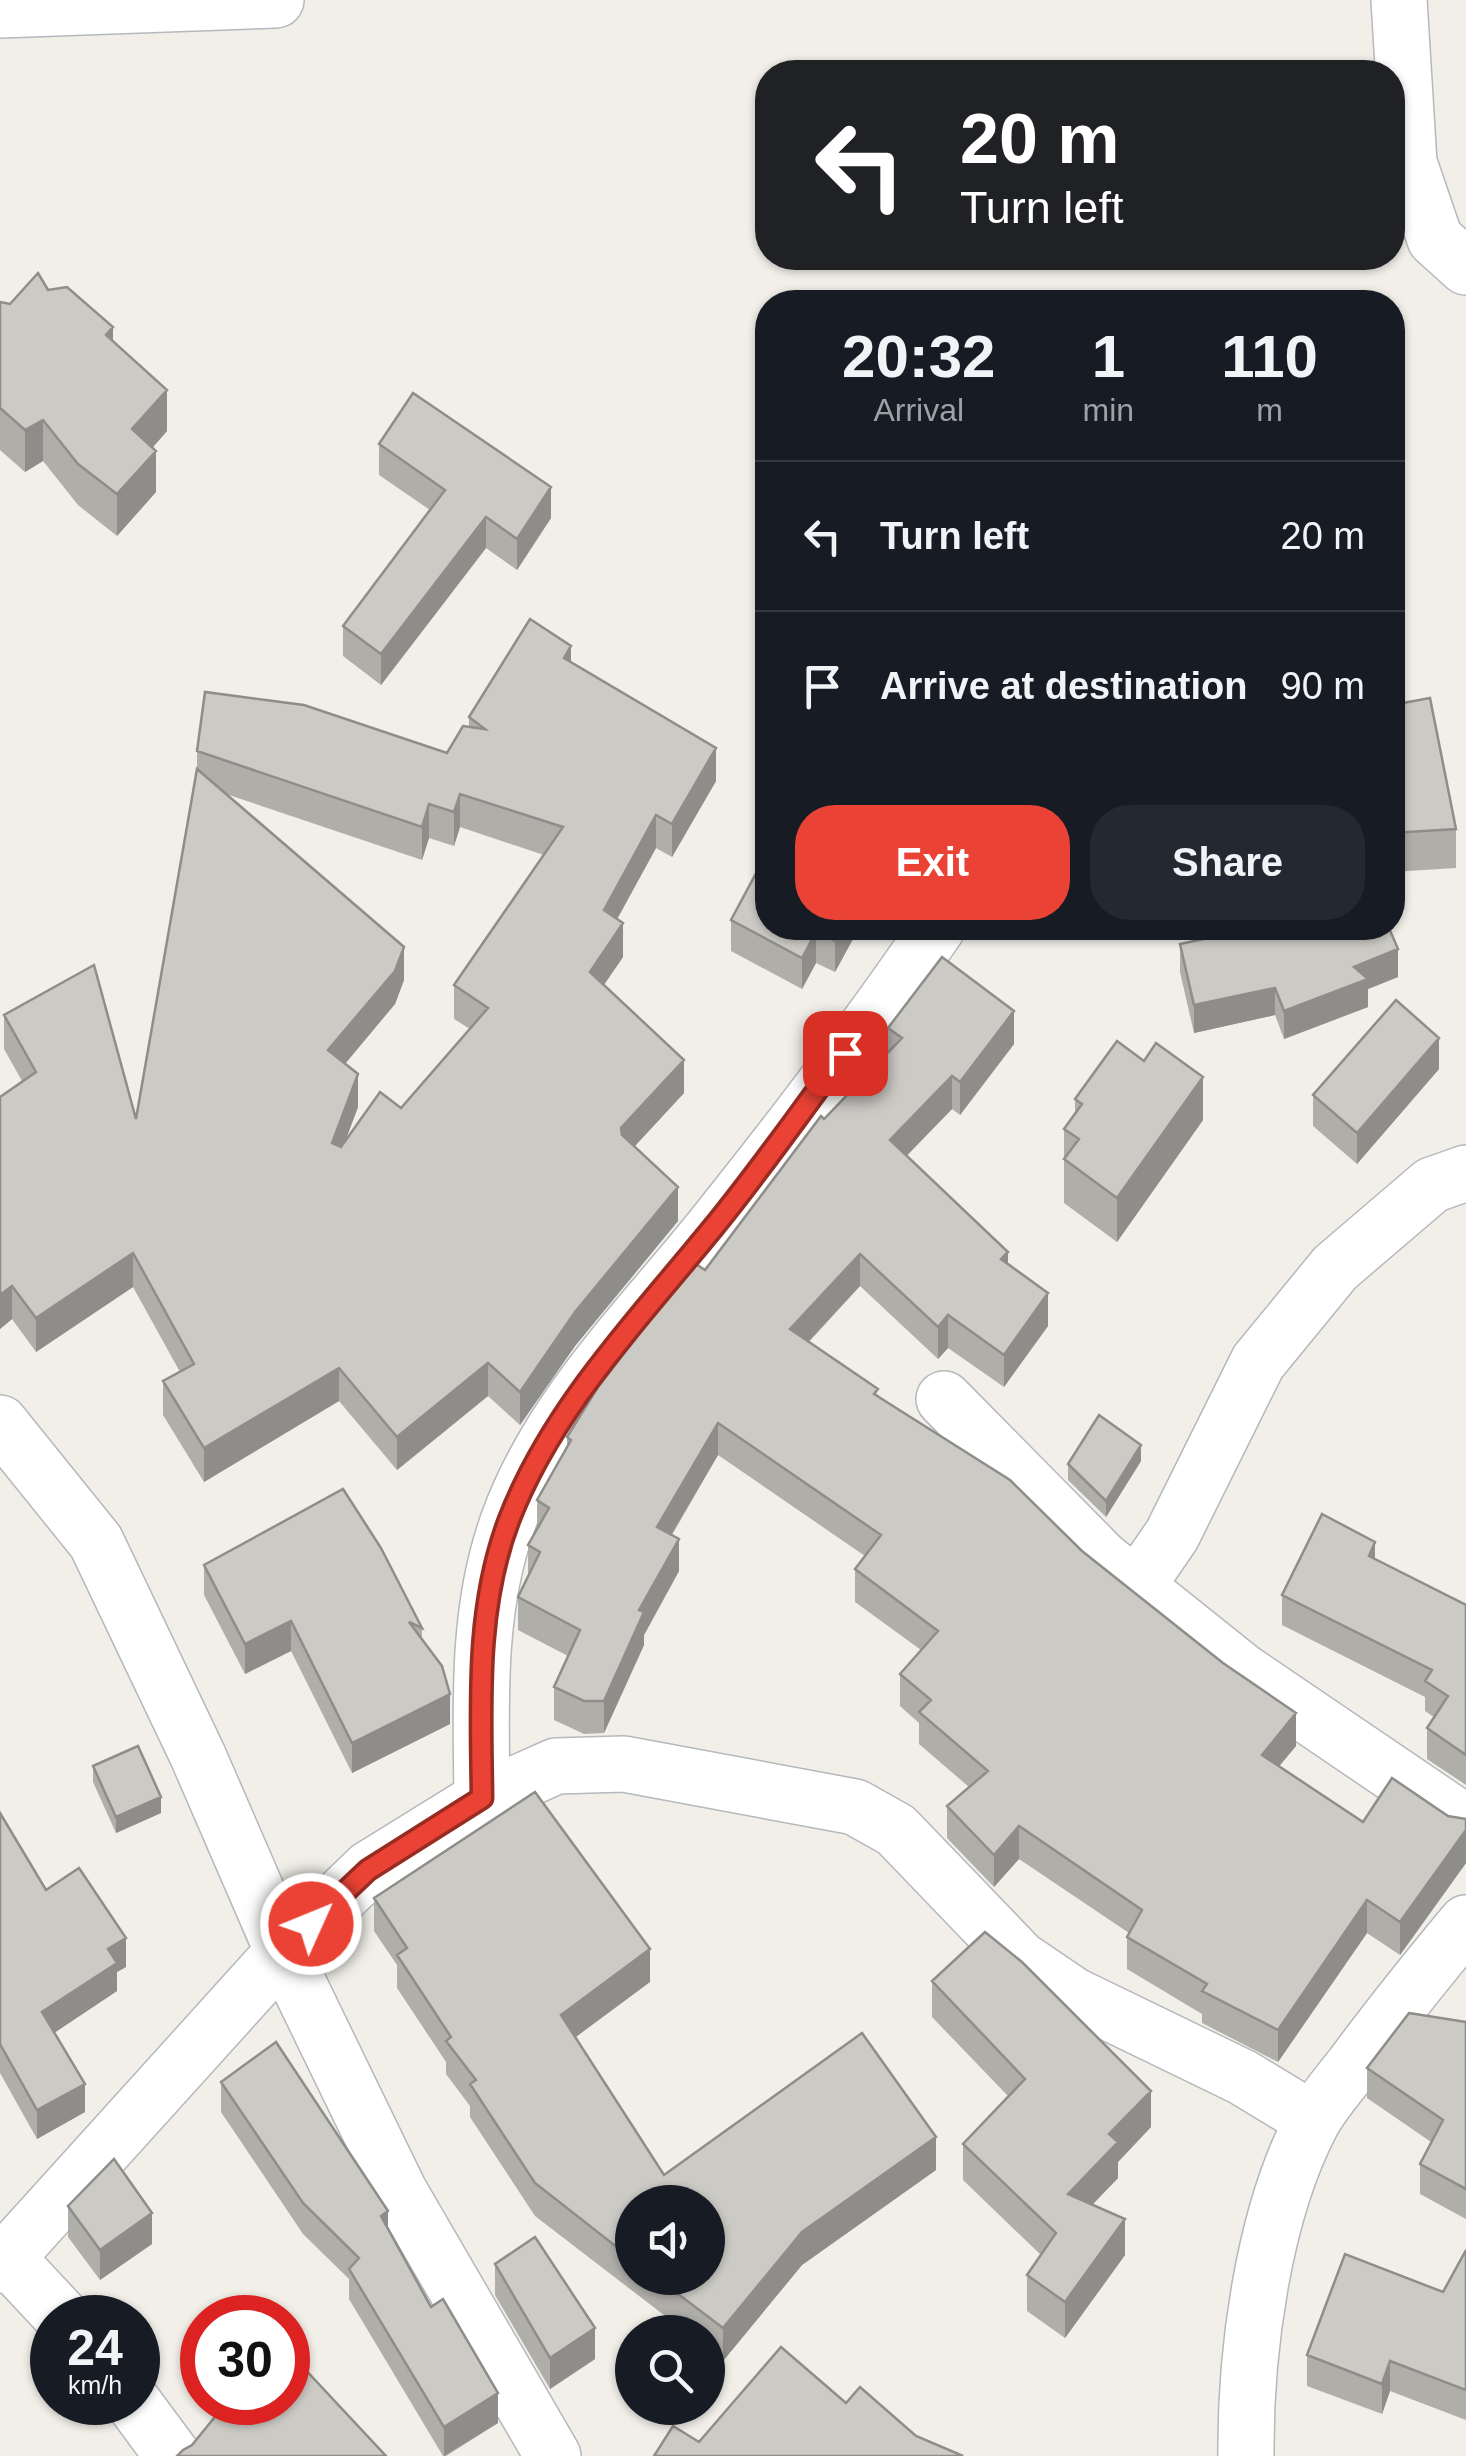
<!DOCTYPE html>
<style>
body{margin:0;font-family:Arial,sans-serif;background:#242831;color:#f1f3f6;height:100vh;display:flex;flex-direction:column;font-size:38px;white-space:nowrap}
*{box-sizing:border-box;margin:0}
p{font-size:32px;color:#9ea1a6}
.icon{flex:none;width:55px;height:55px;fill:none;stroke:currentColor;stroke-width:2;stroke-linecap:round;stroke-linejoin:round}
.map{position:relative;flex:1;overflow:hidden}
.panel{position:absolute;left:755px;top:290px;width:650px;height:650px;display:flex;flex-direction:column;background:#171b24;border-radius:40px;box-shadow:0 2px 8px #0004}
.panel>*{flex:none}
.hud{position:absolute;left:755px;top:60px;width:650px;height:210px;border-radius:40px;box-shadow:0 2px 8px #0004;background:#202124;color:#fff;overflow:hidden}
.tools{position:absolute;left:615px;top:2185px;display:grid;gap:20px}
.tools a{display:grid;place-items:center;width:110px;height:110px;border-radius:50%;background:#171b24;box-shadow:0 2px 8px #0004;font-size:50px}
.speed{position:absolute;left:30px;top:2295px;display:flex;gap:20px;font-size:50px;font-weight:700;text-align:center}
.speed>*{display:grid;place-content:center;width:130px;height:130px;border-radius:50%;background:#171b24;box-shadow:0 2px 8px #0004;line-height:1}
.speed small{font-size:25px;font-weight:400}
.speed .limit{border:15px solid #d22;background:#fff;color:#111}
.pin{position:absolute;display:grid;place-items:center;width:85px;height:85px;color:#fff;margin:-42px;border-radius:20px;box-shadow:0 5px 15px #0006}
.me{position:absolute;width:110px;margin:-55px;rotate:46deg;stroke-linejoin:round;filter:drop-shadow(0 0 8px #0008)}
.turn{display:flex;align-items:center;gap:35px;height:210px;padding:0 40px;font-size:45px}
.turn .icon{width:130px;height:130px;stroke-width:2.5}
.turn b{display:block;font-size:70px;line-height:85px}
.eta{display:flex;justify-content:space-evenly;align-items:center;height:170px;text-align:center}
.eta b{font-size:60px;font-weight:800;line-height:70px}
.button{display:flex;gap:20px;margin-top:auto;padding:20px 40px}
.button a{flex:1;height:115px;border-radius:40px;background:#ea4335;color:#fff;font-size:40px;font-weight:800;line-height:115px;text-align:center}
.button a+a{background:#242831;color:#f1f3f6}
ul{padding:0;list-style:none}
li{display:flex;align-items:center;gap:30px;height:150px;padding:0 40px;border-top:2px solid #363941}
li div{flex:1}
li b{display:block;font-size:38px}
li em{font-style:normal}
.map>svg:first-child{display:block}
.lines{fill:none;stroke-linecap:round;stroke-linejoin:round}
.minor-casing{stroke:#b5b8bc;stroke-width:58}
.minor{stroke:#fff;stroke-width:55}
.wall{fill:#afaea9;fill-rule:evenodd}
.shaded-wall{fill:#8f8d8a}
.building{fill:#cccac5;stroke:#8f8d8a;stroke-width:2.5}
.route-casing{stroke:#982c22;stroke-width:25}
.route{stroke:#ea4335;stroke-width:18}
</style>
<div class="map">
<svg width="1466" height="2456" viewBox="0 0 1466 2456">
<rect width="100%" height="100%" fill="#f1efe8"/>
<g class="lines">
<defs>
<path id="minor" d="M1399,0L1409,163L1435,239L1466,267
M0,10L276,0
M944,1399L1102,1559L1242,1671L1466,1823
M0,1423L96,1542L198,1756L283,1952L399,2191L553,2456
M1137,1586L1172,1535L1258,1362L1335,1268L1432,1185L1466,1173
M482,1799C481,1705 476,1611 508,1522C549,1407 641,1318 715,1225C792,1129 868,1029 937,928
M7,2258L63,2318
M0,2265L283,1952L369,1869L482,1799L556,1766L624,1764L855,1807L896,1830L1020,1959L1073,1995L1242,2077L1313,2120
M133,2402L173,2456
M1246,2456C1245,2352 1263,2215 1312,2122C1323,2102 1339,2084 1353,2066C1389,2017 1427,1970 1466,1923"/>
</defs>
<!-- minor casing -->
<use href="#minor" class="minor-casing"/>
<!-- minor -->
<use href="#minor" class="minor"/>
</g>
<!-- wall -->
<path class="wall" d="M48,290L113,341L167,431L153,447L156,492L117,536L78,505L43,461L25,472L0,450V302L10,304Z
M379,444L551,518L517,570L486,548L381,685L343,656V626L430,510L379,475Z
M571,662L716,781L672,857L656,848L617,919L623,957L604,985L684,1093L634,1147L678,1221L575,1346L520,1425L488,1396L397,1470L339,1401L204,1482L163,1415V1381L180,1372L133,1287L36,1352L12,1319L0,1329V1097L22,1081L4,1049V1015L136,1119L197,770V751L447,753L469,727V717ZM226,794L422,860L429,838L454,846L460,827L544,855L454,985V1019L470,1029L401,1108L345,1142L358,1107L345,1064L395,1004L404,980Z
M1392,705L1456,829V868L1392,872Z
M731,920L859,928L835,972L816,963L802,989L731,951Z
M1180,944L1398,977L1368,989V1007L1284,1039L1275,1015L1194,1033L1180,972Z
M888,1028L1014,1044L960,1115L952,1109L906,1156L1008,1265L1048,1326L1004,1387L948,1348L938,1359L860,1286L809,1342L1082,1551L1296,1746L1279,1766L1363,1822L1448,1816L1466,1819V1863L1400,1955L1367,1933L1278,2062L1202,2023V2014L1127,1969V1937L1129,1933L1019,1859L994,1887L947,1838V1806L969,1787L919,1744V1723L900,1706V1674L921,1650L855,1602V1569L865,1556L718,1455L672,1535L679,1571L644,1635V1645L604,1733L584,1734L554,1720V1687L568,1656L518,1630V1597L528,1577V1545L537,1528V1500L567,1448V1437L705,1270L824,1119L888,1053Z
M1439,1069L1357,1164L1313,1126V1095Z
M1075,1099L1203,1120L1117,1242L1064,1203V1129L1075,1113Z
M1141,1461L1106,1517L1068,1480V1464Z
M343,1489L422,1628V1639L450,1724L352,1773L291,1651L245,1674L204,1595V1565Z
M1375,1559L1466,1605V1785L1427,1759V1728L1434,1717L1425,1711V1697L1282,1625V1595Z
M93,1766L161,1813L116,1833L93,1782Z
M0,1813L46,1890L126,1967L117,1972V1991L54,2033L85,2112L37,2139L0,2073Z
M374,1898L650,1982L575,2037L664,2175L936,2170L802,2265L723,2361L708,2349V2332H686L535,2216L470,2117V2106L446,2074V2062L397,1988V1965L374,1931ZM632,2202L708,2278H632Z
M932,1981L1151,2127L1118,2162V2178L1092,2205L1125,2255L1065,2338L1027,2311V2275L1041,2255L963,2180V2144L1008,2096L932,2017Z
M1466,2022V2219L1420,2194V2164L1431,2142L1367,2098V2068Z
M221,2082L388,2230L498,2423L446,2456H443L349,2299V2279L303,2234L221,2112Z
M68,2206L152,2244L100,2280L68,2237Z
M1466,2250V2420L1390,2391L1382,2414L1307,2386V2355L1443,2292Z
M495,2264L595,2359L550,2389L495,2295Z"/>
<!-- shaded-wall -->
<path class="shaded-wall" d="M113,327V369L106,335Z
M167,390V431L132,471V429Z
M43,420V461L25,472V430Z
M156,451V492L117,536V494Z
M551,487V518L517,570V539Z
M486,517V548L381,685V654Z
M571,646V680L564,658Z
M716,748V781L672,857V824Z
M460,794V827L454,846V812Z
M429,804V838L422,860V827Z
M656,815V848L604,943V910Z
M623,923V957L590,1005V972Z
M843,928H859L835,972V941Z
M816,932V963L802,989V958Z
M404,947V980L395,1004L328,1084V1050Z
M1398,949V977L1368,989V1007L1284,1039V1011L1354,967Z
M1275,988V1015L1194,1033V1005Z
M1014,1011V1044L960,1115V1082Z
M1439,1038V1069L1357,1164V1133Z
M684,1060V1093L621,1161V1128Z
M358,1074V1107L332,1176V1143Z
M952,1076V1109L890,1173V1140Z
M1203,1077V1120L1117,1242V1198Z
M678,1187V1221L575,1346L520,1425V1392L575,1312Z
M1008,1252V1284L1001,1259Z
M133,1253V1287L36,1352V1318Z
M860,1254V1286L790,1361V1329Z
M12,1286V1319L0,1329V1295Z
M1048,1293V1326L1004,1387V1355Z
M948,1315V1348L938,1359V1327Z
M488,1363V1396L397,1470V1437Z
M339,1368V1401L204,1482V1448Z
M718,1423V1455L657,1559V1527Z
M1141,1445V1461L1106,1517V1501Z
M679,1539V1571L644,1635V1645L604,1733V1701L639,1610Z
M1375,1542V1572L1369,1556Z
M291,1621V1651L245,1674V1644Z
M450,1694V1724L352,1773V1743Z
M1296,1713V1746L1262,1787V1755Z
M161,1797V1813L116,1833V1817Z
M1019,1826V1859L994,1887V1855Z
M1466,1830V1863L1400,1955V1922Z
M1367,1900V1933L1278,2062V2030Z
M126,1938V1967L117,1972V1991L42,2041V2012L108,1949Z
M650,1949V1982L561,2048V2015Z
M85,2084V2112L37,2139V2110Z
M1151,2091V2127L1118,2162V2178L1068,2230V2194L1109,2134Z
M936,2137V2170L802,2265L723,2361V2328L802,2232Z
M388,2211V2242L381,2216Z
M152,2213V2244L100,2280V2250Z
M1125,2219V2255L1065,2338V2302Z
M595,2328V2359L550,2389V2358Z
M1390,2361V2391L1382,2414V2384Z
M498,2393V2423L444,2456V2427Z"/>
<!-- building -->
<path class="building" d="M38,273L48,290L67,287L113,327L106,335L167,390L132,429L156,451L117,494L78,464L43,420L25,430L0,408V302L10,304Z
M413,393L551,487L517,539L486,517L381,654L343,626L445,490L379,444Z
M530,619L571,646L564,658L716,748L672,824L656,815L604,910L623,923L590,972L684,1060L621,1128L622,1135L678,1187L575,1312L520,1392L488,1363L397,1437L339,1368L204,1448L163,1381L194,1364L133,1253L36,1318L12,1286L0,1295V1097L36,1072L4,1015L94,965L136,1119L197,769L404,947L395,971L328,1050L358,1074L332,1143L341,1147L380,1092L401,1108L488,1008L454,985L563,827L460,794L454,812L429,804L422,827L197,751L205,692L304,705L447,753L463,726L485,729L469,717Z
M1430,698L1456,829L1392,833V705Z
M768,851V928H843L835,941L816,932L802,958L731,920Z
M1256,928H1389L1398,949L1354,967L1368,979L1284,1011L1275,988L1194,1005L1180,944Z
M942,957L1014,1011L960,1082L952,1076L890,1140L1008,1252L1001,1259L1048,1293L1004,1355L948,1315L938,1327L860,1254L790,1329L878,1389L874,1394L1010,1480L1082,1551L1223,1663L1296,1713L1262,1755L1363,1822L1392,1778L1448,1816L1466,1819V1830L1400,1922L1367,1900L1278,2030L1202,1991L1207,1984L1127,1937L1142,1910L1019,1826L994,1855L947,1806L988,1771L919,1712L931,1700L900,1674L938,1631L855,1569L881,1535L718,1423L657,1527L679,1539L639,1610L644,1612L604,1701H584L554,1687L580,1630L518,1597L540,1552L528,1545L549,1508L537,1500L571,1440L567,1437L598,1387L652,1317L696,1264L705,1270L821,1116L824,1119L902,1038L888,1028Z
M1396,1000L1439,1038L1357,1133L1313,1095Z
M1117,1041L1144,1061L1156,1043L1203,1077L1117,1198L1064,1159L1079,1139L1064,1129L1082,1104L1075,1099Z
M1099,1415L1141,1445L1106,1501L1068,1464Z
M343,1489L381,1548L422,1628L409,1622L442,1666L450,1694L352,1743L291,1621L245,1644L204,1565Z
M1322,1514L1375,1542L1369,1556L1466,1605V1755L1427,1728L1448,1696L1425,1681L1432,1670L1282,1595Z
M138,1746L161,1797L116,1817L93,1766Z
M535,1792L650,1949L561,2015L664,2175L862,2033L936,2137L802,2232L723,2328L657,2278H708V2202H632V2259L535,2183L470,2084L476,2080L446,2041L451,2037L397,1955L407,1948L374,1898Z
M0,1813L46,1890L79,1868L126,1938L108,1949L117,1963L42,2012L85,2084L37,2110L0,2044Z
M985,1932L1022,1962L1151,2091L1109,2134L1118,2142L1068,2194L1125,2219L1065,2302L1027,2275L1056,2233L963,2144L1025,2079L932,1981Z
M1409,2013L1466,2022V2189L1420,2164L1443,2120L1367,2068Z
M276,2042L388,2211L381,2216L431,2307L443,2299L498,2393L444,2427L349,2269L359,2258L303,2203L221,2082Z
M114,2159L152,2213L100,2250L68,2206Z
M535,2237L595,2328L550,2358L495,2264Z
M1466,2250V2390L1390,2361L1382,2384L1307,2355L1345,2254L1443,2292Z
M781,2347L846,2403L860,2387L916,2436L963,2456H654L673,2426L699,2442Z
M288,2351L386,2456H177L183,2450L192,2445L227,2402H288Z"/>
<g class="lines">
<defs>
<path id="route" d="M311,1924L368,1870L482,1798C481,1706 475,1609 509,1520C552,1408 638,1320 712,1229C759,1172 801,1111 845,1053"/>
</defs>
<!-- route casing -->
<use href="#route" class="route-casing"/>
<!-- route -->
<use href="#route" class="route"/>
</g>
</svg>
<div class="tools">
<a><svg class="icon" aria-label="sound" viewBox="0 0 24 24"><path d="M4 9h4l5-4v14l-5-4H4zM17 9q2 3 0 6"/></svg></a>
<a><svg class="icon" aria-label="search" viewBox="0 0 24 24"><circle cx="10" cy="10" r="6"/><path d="M15 15l6 6"/></svg></a>
</div>
<div class="speed"><div>24<small>km/h</small></div><div class="limit">30</div></div>
<div class="pin" style="left:845px;top:1053px;background:#d93025"><svg class="icon" aria-label="arrive" viewBox="0 0 24 24"><path d="M6 21V4h12l-3 4 3 4H6"/></svg></div>
<svg class="me" style="left:311px;top:1924px" viewBox="-20 -20 40 40"><circle r="17" fill="#ea4335" stroke="#fff" stroke-width="3"/><path d="M0-11L8 9 0 5-8 9z" fill="#fff"/></svg>
<div class="hud">
<div class="turn"><svg class="icon" aria-label="left" viewBox="0 0 24 24"><path d="M17 20v-9H6M10 6l-5 5 5 5"/></svg><div><b>20 m</b>Turn left</div></div>
</div>
<section class="panel">
<div class="eta">
<div><b>20:32</b><p>Arrival</p></div>
<div><b>1</b><p>min</p></div>
<div><b>110</b><p>m</p></div>
</div>
<ul>
<li><svg class="icon" aria-label="left" viewBox="0 0 24 24"><path d="M17 20v-9H6M10 6l-5 5 5 5"/></svg><div><b>Turn left</b></div><em>20 m</em></li>
<li><svg class="icon" aria-label="arrive" viewBox="0 0 24 24"><path d="M6 21V4h12l-3 4 3 4H6"/></svg><div><b>Arrive at destination</b></div><em>90 m</em></li>
</ul>
<div class="button"><a>Exit</a><a>Share</a></div>
</section>
</div>
